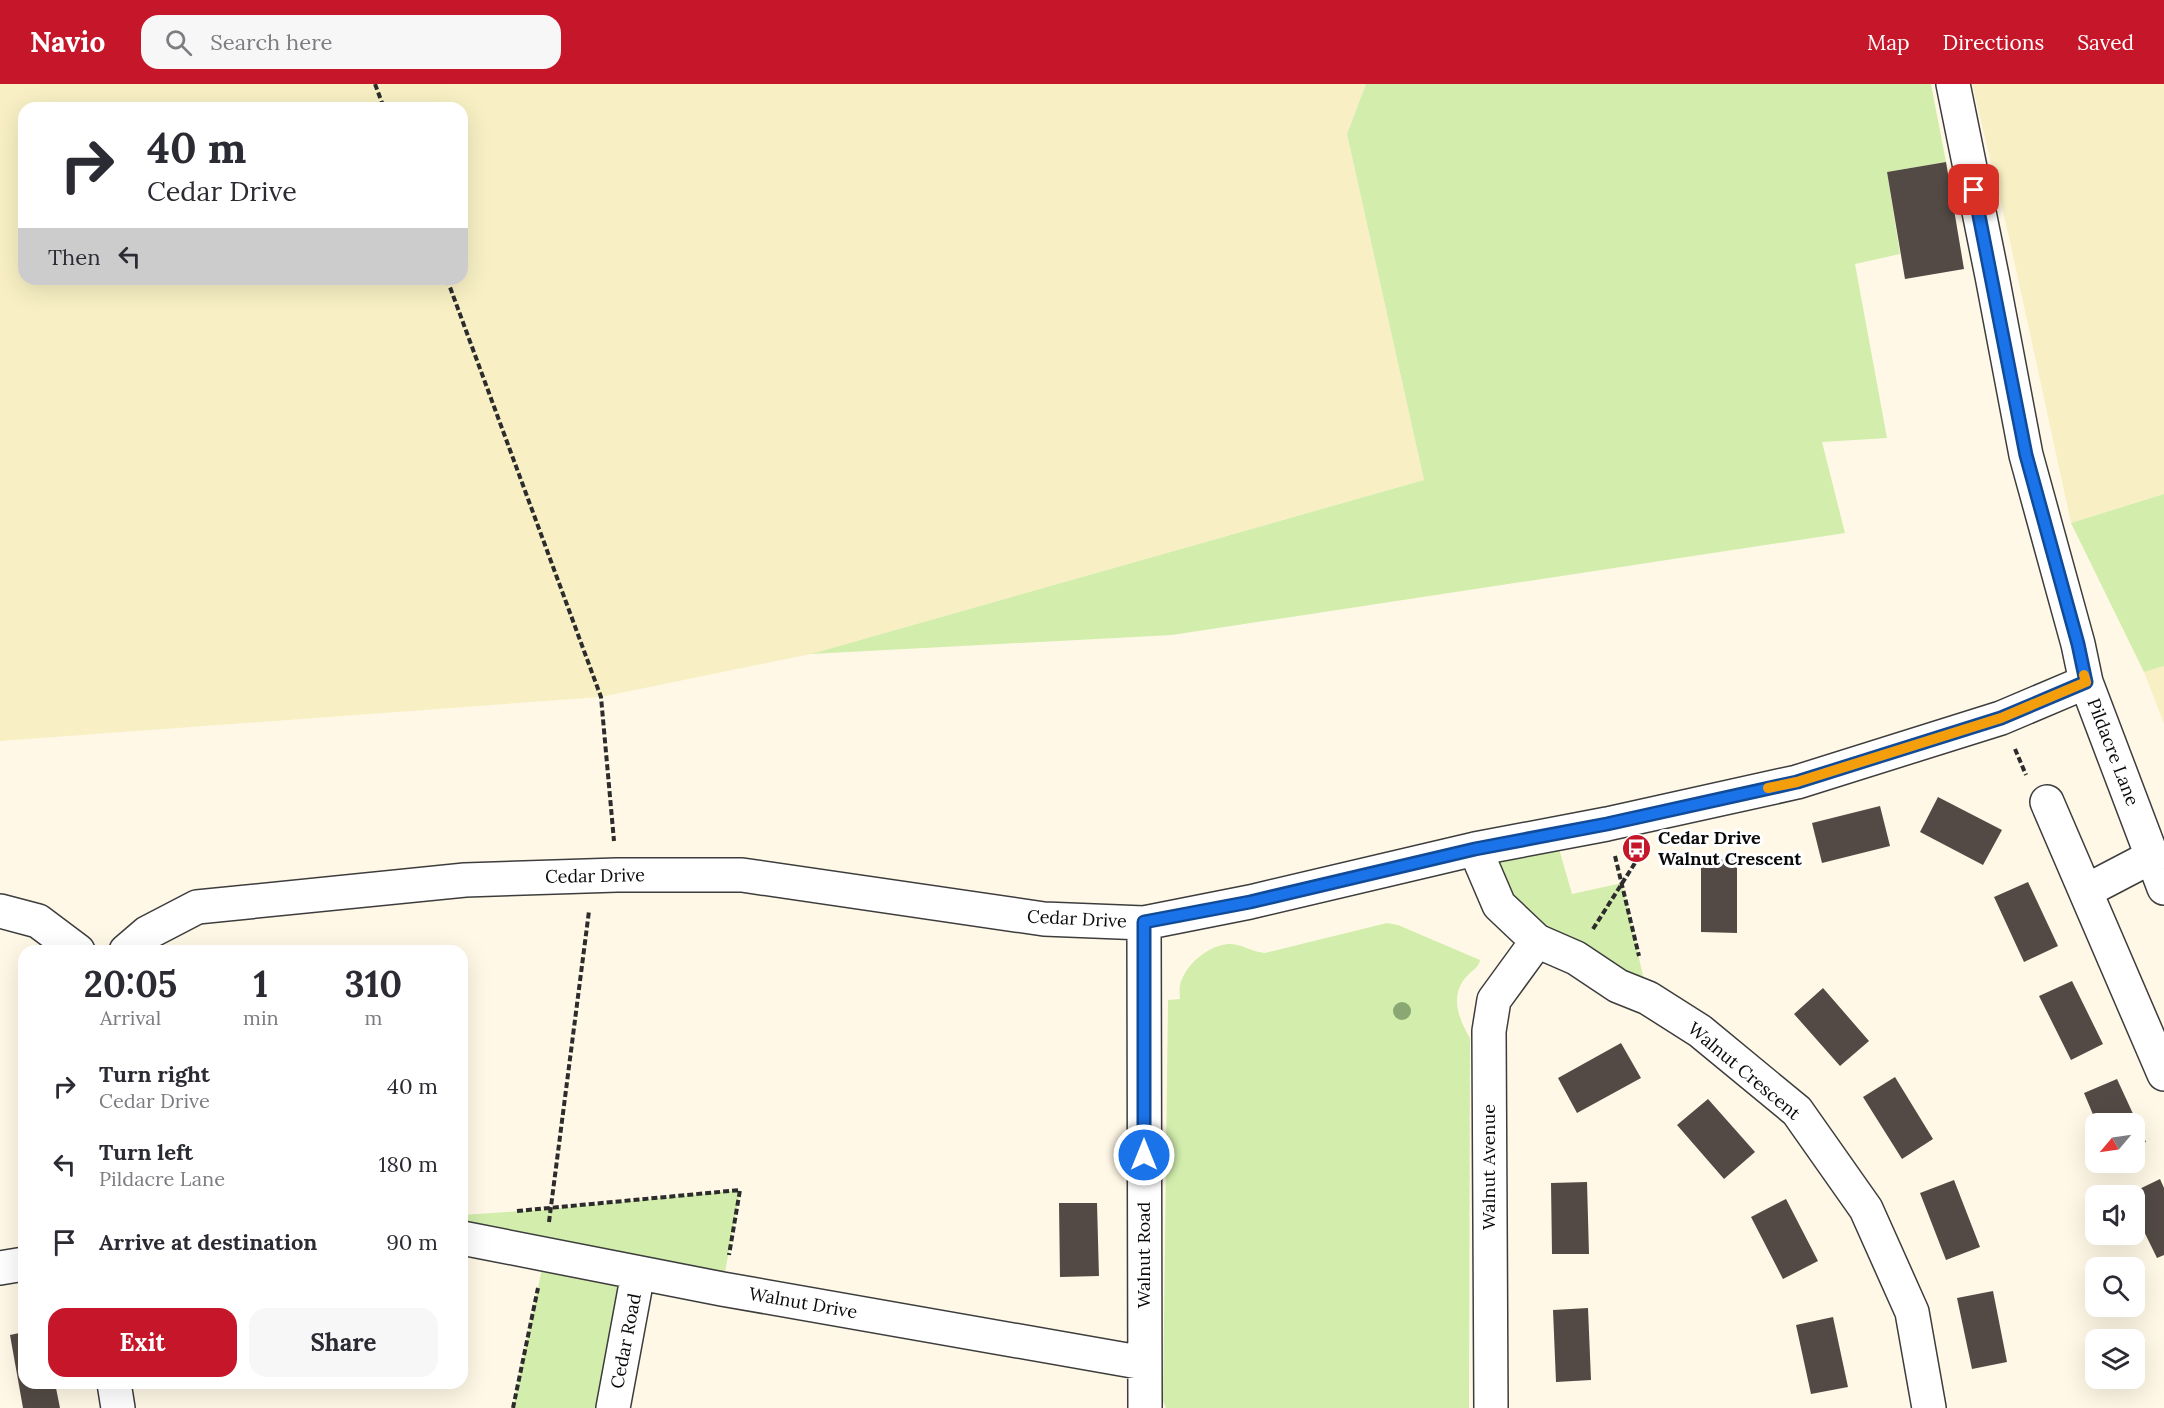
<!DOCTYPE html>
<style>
body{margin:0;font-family:Lora,serif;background:#f7f7f7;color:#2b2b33;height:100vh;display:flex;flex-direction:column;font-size:22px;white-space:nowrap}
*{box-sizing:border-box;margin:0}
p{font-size:20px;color:#7c7c81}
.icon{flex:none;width:33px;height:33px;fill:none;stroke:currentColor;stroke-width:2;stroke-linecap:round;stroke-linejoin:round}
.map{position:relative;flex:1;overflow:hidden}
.drawer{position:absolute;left:18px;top:861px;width:450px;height:444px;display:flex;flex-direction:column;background:#fff;border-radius:18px;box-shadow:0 6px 24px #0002}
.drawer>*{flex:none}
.guide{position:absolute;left:18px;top:18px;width:450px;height:183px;border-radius:18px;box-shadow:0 6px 24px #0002;background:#fff;color:#2b2b33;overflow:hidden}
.needle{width:39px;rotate:241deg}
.controls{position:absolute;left:2085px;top:1029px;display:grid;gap:12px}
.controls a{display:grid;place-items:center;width:60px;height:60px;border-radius:12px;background:#fff;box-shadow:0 6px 24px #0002;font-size:30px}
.pin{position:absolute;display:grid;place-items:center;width:51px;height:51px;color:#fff;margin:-26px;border-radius:12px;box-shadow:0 3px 9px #0006}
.me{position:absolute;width:66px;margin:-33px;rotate:0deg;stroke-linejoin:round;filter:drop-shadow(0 0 4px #0008)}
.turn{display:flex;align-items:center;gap:21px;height:126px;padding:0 30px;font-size:27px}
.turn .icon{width:78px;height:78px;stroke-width:2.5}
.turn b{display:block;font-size:42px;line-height:51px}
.then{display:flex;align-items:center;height:57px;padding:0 30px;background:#0003;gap:12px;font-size:22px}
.eta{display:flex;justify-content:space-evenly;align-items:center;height:102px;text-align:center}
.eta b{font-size:36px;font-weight:800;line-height:42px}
.primary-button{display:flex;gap:12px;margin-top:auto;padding:12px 30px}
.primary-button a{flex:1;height:69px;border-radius:18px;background:#c5162a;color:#fff;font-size:24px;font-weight:800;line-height:69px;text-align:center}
.primary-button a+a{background:#f7f7f7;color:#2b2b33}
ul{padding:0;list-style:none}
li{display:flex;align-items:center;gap:18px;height:78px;padding:0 30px}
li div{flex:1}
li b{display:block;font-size:22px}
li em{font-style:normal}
header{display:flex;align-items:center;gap:36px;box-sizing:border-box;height:84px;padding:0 30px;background:#c5162a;color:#fff}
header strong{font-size:28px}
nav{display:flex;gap:33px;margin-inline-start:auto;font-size:21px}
.search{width:420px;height:54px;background:#f7f7f7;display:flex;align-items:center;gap:15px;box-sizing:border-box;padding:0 21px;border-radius:18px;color:#7c7c81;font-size:22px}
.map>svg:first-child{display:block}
.farmland{fill:#f8f0c4;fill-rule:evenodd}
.green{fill:#d2edac}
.building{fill:#534a45}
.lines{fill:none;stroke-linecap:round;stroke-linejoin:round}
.minor-casing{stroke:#3d3d3d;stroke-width:36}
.path{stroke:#2c2c2c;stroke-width:4;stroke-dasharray:6 3;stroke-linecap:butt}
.minor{stroke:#fff;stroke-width:33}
.tree{fill:#8aa873}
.route-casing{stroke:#114b97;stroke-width:15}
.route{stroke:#1a73e8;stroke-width:10}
.slow{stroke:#f59e0b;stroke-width:10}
.labels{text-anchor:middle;stroke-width:6;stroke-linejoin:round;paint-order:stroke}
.street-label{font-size:18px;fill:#0a0a0a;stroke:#fff}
.poi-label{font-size:18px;font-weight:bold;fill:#0a0a0a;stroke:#fff;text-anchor:start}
</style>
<header>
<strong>Navio</strong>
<div class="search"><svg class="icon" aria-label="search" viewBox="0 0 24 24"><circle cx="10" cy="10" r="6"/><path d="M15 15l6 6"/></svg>Search here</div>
<nav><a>Map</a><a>Directions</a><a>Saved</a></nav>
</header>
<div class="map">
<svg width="2164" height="1324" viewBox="0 0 2164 1324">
<rect width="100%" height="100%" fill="#fff8e6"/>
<!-- farmland -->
<path class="farmland" d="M0,0H1366L1347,50L1424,396L811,570L601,613L0,657ZM24,24H462V195H24Z
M1972,0H2164V410L2071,439L2009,153Z
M2164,582V640L2144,588Z"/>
<!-- green -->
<path class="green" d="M1366,0H1931L1946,78L1887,88L1900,170L1855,180L1887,354L1822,358L1845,449L1172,551L811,570L1424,396L1347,50Z
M2164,410V582L2144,588L2071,439Z
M1555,751L1572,810L1622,799L1648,914L1537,857L1475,765Z
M1387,839L1398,841L1480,876C1479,883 1473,886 1468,891C1449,910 1458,934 1470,954L1469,1324H1166L1163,1317L1168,916L1180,915C1180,911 1179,905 1180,901C1185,881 1208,861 1229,860C1242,860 1252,868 1265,869Z
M740,1106L722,1205L639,1189L613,1324H513L545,1170L462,1154V1131L551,1125Z"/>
<!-- building -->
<path class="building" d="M1946,78L1964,185L1905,195L1887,88Z
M1938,713L2002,746L1983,781L1920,748Z
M1880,722L1890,762L1822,779L1812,739Z
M1701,775L1737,776V849L1701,848Z
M2028,798L2058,862L2024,878L1994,813Z
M2072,897L2103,960L2071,976L2039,912Z
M1823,904L1869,957L1840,982L1794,930Z
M1621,959L1641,994L1577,1029L1558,994Z
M1895,993L1933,1055L1902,1075L1863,1013Z
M2117,995L2146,1058L2134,1063V1040H2097L2084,1009Z
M1708,1015L1755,1068L1724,1095L1677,1041Z
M2160,1095L2164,1104V1171L2157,1174L2134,1127V1112H2125Z
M1954,1096L1980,1163L1946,1176L1920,1109Z
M1587,1098L1589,1170H1552L1551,1099Z
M1786,1115L1818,1177L1783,1195L1751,1133Z
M1059,1119H1097L1099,1192L1060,1193Z
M1993,1207L2007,1278L1972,1285L1957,1214Z
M1588,1224L1591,1296L1556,1298L1553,1226Z
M1833,1233L1848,1303L1811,1310L1796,1241Z
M24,1248V1299H55L60,1324H23L10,1251Z"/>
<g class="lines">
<defs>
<path id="minor" d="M1953,0L1992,192L2026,371L2078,560L2086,598L2164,804
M2047,718L2164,990
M1475,765L1499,821L1537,857L1576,874L1618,902L1648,914L1700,947L1797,1027L1866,1125L1912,1228L1929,1324
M2086,807L2153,772
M0,827L38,837L78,867
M1144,839L1145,1324
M126,867L147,849L197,823L465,796L617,791H742L1044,835L1144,839L1250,818L1475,765L1607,740L1797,698L2001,634L2086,598
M462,1154L722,1205L1144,1279
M0,1184L24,1180
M114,1299L118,1324
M613,1324L638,1189
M1491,1324L1489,947L1494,916L1537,857"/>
</defs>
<!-- minor casing -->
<use href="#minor" class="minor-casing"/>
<!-- path -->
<path class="path" d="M375,0L384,24
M447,195L601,613L614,757
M2015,665L2026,691
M1615,772L1639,872
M1593,845L1642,768
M517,1127L740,1106L729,1171
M549,1138L589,827
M513,1324L538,1204"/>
<!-- minor -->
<use href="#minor" class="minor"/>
</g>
<!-- trees -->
<circle class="tree" cx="1402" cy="927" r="9"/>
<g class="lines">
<defs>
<path id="route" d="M1144,1071V838L1250,818L1475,765L1607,740L1797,698L2001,634L2086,598L2078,560L2026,371L1974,106"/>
</defs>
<!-- route casing -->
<use href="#route" class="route-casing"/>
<!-- route -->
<use href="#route" class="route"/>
<!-- slow -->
<path class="slow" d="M1768,704L1797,698L2001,634L2086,598L2084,591"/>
</g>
<!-- icons -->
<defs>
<symbol id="bus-disc" viewBox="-11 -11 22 22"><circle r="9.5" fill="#c5162a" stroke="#fff"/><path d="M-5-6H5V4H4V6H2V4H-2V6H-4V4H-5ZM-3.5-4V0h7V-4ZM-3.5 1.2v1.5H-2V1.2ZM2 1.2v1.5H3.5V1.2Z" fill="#fff"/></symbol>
</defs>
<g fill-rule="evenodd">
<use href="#bus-disc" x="1620" y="748" width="33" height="33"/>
</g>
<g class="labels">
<!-- street labels -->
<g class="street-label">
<text transform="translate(2113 668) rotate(69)" y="6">Pildacre Lane</text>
<text transform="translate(595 792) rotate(-1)" y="6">Cedar Drive</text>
<text transform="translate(1077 835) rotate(3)" y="6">Cedar Drive</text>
<text transform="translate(1744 987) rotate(40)" y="6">Walnut Crescent</text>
<text transform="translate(1489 1083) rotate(-90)" y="6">Walnut Avenue</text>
<text transform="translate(1144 1171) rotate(-90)" y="6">Walnut Road</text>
<text transform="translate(803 1219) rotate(10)" y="6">Walnut Drive</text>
<text transform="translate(626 1257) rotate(-79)" y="6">Cedar Road</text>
</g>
<!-- poi labels -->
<g class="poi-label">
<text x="1658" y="760">Cedar Drive<tspan x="1658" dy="21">Walnut Crescent</tspan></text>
</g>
</g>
</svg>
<div class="controls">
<a><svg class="needle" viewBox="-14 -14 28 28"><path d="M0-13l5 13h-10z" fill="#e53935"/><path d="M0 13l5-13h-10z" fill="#7c7c81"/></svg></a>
<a><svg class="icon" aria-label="sound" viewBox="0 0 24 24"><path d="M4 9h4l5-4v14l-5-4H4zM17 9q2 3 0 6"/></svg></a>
<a><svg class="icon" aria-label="search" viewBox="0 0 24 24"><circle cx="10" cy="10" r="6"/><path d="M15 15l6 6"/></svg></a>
<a><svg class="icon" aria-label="layers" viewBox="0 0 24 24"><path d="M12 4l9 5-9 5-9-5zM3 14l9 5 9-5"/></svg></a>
</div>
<div class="pin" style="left:1974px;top:106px;background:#d93025"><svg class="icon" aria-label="arrive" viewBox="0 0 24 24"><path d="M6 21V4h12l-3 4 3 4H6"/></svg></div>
<svg class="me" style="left:1144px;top:1071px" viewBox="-20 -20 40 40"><circle r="17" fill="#1a73e8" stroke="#fff" stroke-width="3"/><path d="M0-11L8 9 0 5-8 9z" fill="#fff"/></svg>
<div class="guide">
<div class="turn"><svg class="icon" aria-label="right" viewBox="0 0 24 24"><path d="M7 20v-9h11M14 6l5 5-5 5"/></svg><div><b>40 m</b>Cedar Drive</div></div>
<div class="then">Then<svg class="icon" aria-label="left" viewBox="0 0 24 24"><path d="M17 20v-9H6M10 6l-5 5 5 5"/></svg></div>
</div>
<section class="drawer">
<div class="eta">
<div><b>20:05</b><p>Arrival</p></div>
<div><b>1</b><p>min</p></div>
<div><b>310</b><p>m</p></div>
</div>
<ul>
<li><svg class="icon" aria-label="right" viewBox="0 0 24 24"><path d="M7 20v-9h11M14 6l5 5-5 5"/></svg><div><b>Turn right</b><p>Cedar Drive</p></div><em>40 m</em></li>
<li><svg class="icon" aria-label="left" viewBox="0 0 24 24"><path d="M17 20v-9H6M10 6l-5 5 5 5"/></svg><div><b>Turn left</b><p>Pildacre Lane</p></div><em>180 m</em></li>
<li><svg class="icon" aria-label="arrive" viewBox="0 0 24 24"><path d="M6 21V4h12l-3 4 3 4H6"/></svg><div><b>Arrive at destination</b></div><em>90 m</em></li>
</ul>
<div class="primary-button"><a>Exit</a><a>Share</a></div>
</section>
</div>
